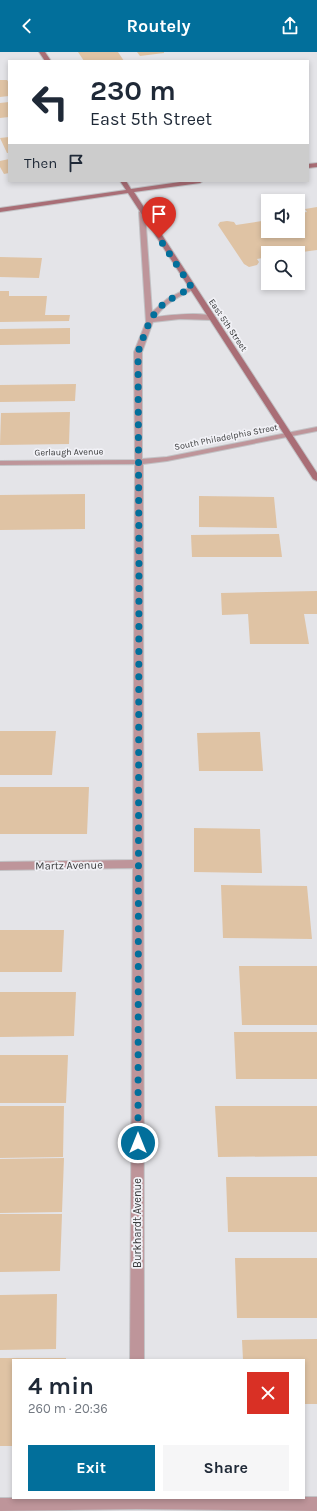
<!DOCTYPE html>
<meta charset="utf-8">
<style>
body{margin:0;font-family:Karla,sans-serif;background:#f6f6f7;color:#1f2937;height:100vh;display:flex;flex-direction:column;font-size:15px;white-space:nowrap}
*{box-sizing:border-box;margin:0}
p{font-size:13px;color:#747a83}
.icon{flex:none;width:22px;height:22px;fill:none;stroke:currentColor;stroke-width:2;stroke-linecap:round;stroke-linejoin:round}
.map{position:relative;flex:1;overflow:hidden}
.side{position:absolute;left:12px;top:1307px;width:293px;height:140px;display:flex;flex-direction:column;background:#fff;border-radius:0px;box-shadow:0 2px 6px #0003}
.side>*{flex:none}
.guide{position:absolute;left:8px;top:8px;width:301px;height:122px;border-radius:0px;box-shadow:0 2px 6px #0003;background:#fff;color:#1f2937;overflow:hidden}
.controls{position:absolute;left:261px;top:142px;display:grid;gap:8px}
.controls a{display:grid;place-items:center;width:44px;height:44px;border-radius:0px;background:#fff;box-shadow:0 2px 6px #0003;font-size:20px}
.pin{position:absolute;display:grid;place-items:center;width:34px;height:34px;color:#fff;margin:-41px -17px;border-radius:50% 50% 50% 0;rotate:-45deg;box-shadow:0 0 4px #0007}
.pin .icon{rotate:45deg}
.me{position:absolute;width:44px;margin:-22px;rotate:0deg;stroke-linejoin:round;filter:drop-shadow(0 0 3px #0008)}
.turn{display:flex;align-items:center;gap:14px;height:84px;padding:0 16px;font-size:18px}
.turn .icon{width:52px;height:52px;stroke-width:2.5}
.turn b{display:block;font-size:28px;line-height:34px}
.then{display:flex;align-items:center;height:38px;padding:0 16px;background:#0003;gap:8px;font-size:15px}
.round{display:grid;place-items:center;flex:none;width:42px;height:42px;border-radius:0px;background:#f6f6f7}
.headline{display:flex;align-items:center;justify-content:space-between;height:68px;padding:0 16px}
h1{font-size:24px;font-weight:700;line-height:30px}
.cta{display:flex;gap:8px;margin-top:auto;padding:8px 16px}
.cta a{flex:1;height:46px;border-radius:0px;background:#026f9b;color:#fff;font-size:16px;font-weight:700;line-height:46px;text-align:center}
.cta a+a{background:#f6f6f7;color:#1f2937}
header{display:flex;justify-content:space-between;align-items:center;height:52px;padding:0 16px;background:#026f9b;color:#fff;font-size:18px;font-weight:700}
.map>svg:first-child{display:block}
.building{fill:#dfc3a4}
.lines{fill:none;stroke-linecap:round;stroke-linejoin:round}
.street-casing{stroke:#c2c2c5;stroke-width:2}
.secondary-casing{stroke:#c2c2c5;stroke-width:2}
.street{fill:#be959a;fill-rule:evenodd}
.secondary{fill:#a96e76;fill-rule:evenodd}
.route{stroke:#026f9b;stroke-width:7;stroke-dasharray:0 12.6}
.labels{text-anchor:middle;stroke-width:3.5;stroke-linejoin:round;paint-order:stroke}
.far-street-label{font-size:9px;fill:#393a3b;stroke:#f1f1f6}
.street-label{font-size:11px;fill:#393a3b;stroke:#f1f1f6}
</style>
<header><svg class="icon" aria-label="back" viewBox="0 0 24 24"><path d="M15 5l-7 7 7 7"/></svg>Routely<svg class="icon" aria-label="share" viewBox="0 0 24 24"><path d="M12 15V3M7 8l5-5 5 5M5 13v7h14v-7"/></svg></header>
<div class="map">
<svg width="317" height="1459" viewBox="0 0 317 1459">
<rect width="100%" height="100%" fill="#e4e4e8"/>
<!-- building -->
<path class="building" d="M78,0H118L124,9H84Z
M137,0H164V1L140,4Z
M0,28H7L9,31V44L0,45Z
M9,50V65L0,66V51Z
M9,85V101H7L0,86Z
M9,107V121L4,122L0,115V109Z
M317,155V198L295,201H268V205L257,207L259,210L257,213L249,215L244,212L218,173L220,170L227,169L234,170L236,173L268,168V179H298V161L307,160L305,157Z
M0,205L42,206L39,226L0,225Z
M0,239H9V244H47L45,263H70L69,269L0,270Z
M70,276V292L0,293V277Z
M76,332L75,349L0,350V333Z
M70,360L69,392L0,393L1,361Z
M85,442V477L0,478V443Z
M199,444L274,445L277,476L199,475Z
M279,482L282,505H192L191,483Z
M317,539V562H304L309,592H250L248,562L222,563L221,541Z
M0,679H56L52,723H0Z
M260,680L263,719H199L197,681Z
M0,735H89L87,782H0Z
M194,776L260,777L262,821L194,820Z
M221,833L307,834L312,887L223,886Z
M0,878H64L62,920H0Z
M239,914H317V973H242Z
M0,940H76L74,984L0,985Z
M234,980H317V1027H236Z
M0,1003H68L66,1051H0Z
M0,1054H64L63,1105L0,1106Z
M215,1054H317V1104L218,1105Z
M64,1106L62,1160L0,1161V1107Z
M226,1125H317V1180H228Z
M0,1162H62L60,1219L0,1220Z
M235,1206H317V1266H237Z
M57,1242L56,1297L0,1298V1243Z
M317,1287V1352H304V1308H243L242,1288Z
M0,1306H66V1308H13V1394H0Z"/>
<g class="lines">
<defs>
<path id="street" d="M142,158L145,160L152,260L167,247L192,234L195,236L194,237C180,244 165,251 156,265C168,263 207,259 216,266L212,268L180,267L153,270L142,300V407L167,405L317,375V379L167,409L143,412L144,1308H130L133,816L0,818V810L133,808L135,412L0,413V409L135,408L134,300L146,270L139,160Z
M304,1445H317V1459L137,1457L0,1459V1446Z"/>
<path id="secondary" d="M39,0H45L51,9H45Z
M317,111V115L308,116V112Z
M120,129H126L131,137L187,129H203L200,131L134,140L317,421V429L313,427L128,141L0,160V156L126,138Z"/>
</defs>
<!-- street casing -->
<use href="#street" class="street-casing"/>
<!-- secondary casing -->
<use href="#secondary" class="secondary-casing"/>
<!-- street -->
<use href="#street" class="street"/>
<!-- secondary -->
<use href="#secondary" class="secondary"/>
</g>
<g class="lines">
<!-- route -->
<path class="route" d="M138,1091L139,509L138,300C152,261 153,254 192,236L159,186"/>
</g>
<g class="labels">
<!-- far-street labels -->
<g class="far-street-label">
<text transform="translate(228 273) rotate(56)" y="3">East 5th Street</text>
<text transform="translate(226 385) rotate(-11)" y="3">South Philadelphia Street</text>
<text transform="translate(69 400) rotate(-1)" y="3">Gerlaugh Avenue</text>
</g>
<!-- street labels -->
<g class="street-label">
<text transform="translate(69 813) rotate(-1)" y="4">Martz Avenue</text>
<text transform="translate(137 1171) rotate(-90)" y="4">Burkhardt Avenue</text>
</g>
</g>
</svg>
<div class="controls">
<a><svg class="icon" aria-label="sound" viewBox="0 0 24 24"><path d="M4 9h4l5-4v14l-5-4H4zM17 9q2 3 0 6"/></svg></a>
<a><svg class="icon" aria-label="search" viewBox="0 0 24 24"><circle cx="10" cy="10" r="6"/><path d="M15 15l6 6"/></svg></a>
</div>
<div class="pin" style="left:159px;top:186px;background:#d93025"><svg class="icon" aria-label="arrive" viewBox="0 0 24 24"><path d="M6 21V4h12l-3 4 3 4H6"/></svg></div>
<svg class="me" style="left:138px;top:1091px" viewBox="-20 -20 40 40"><circle r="17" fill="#026f9b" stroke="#fff" stroke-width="3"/><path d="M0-11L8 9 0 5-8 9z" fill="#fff"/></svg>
<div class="guide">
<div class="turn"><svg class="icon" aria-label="left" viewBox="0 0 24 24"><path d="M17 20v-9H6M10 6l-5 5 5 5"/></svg><div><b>230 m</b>East 5th Street</div></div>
<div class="then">Then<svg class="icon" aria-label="arrive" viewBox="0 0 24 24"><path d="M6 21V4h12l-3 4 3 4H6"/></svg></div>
</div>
<section class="side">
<div class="headline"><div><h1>4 min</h1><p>260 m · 20:36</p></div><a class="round" style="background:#d93025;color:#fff"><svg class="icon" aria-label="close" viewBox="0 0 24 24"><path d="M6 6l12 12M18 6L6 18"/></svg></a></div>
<div class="cta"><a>Exit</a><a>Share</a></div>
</section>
</div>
